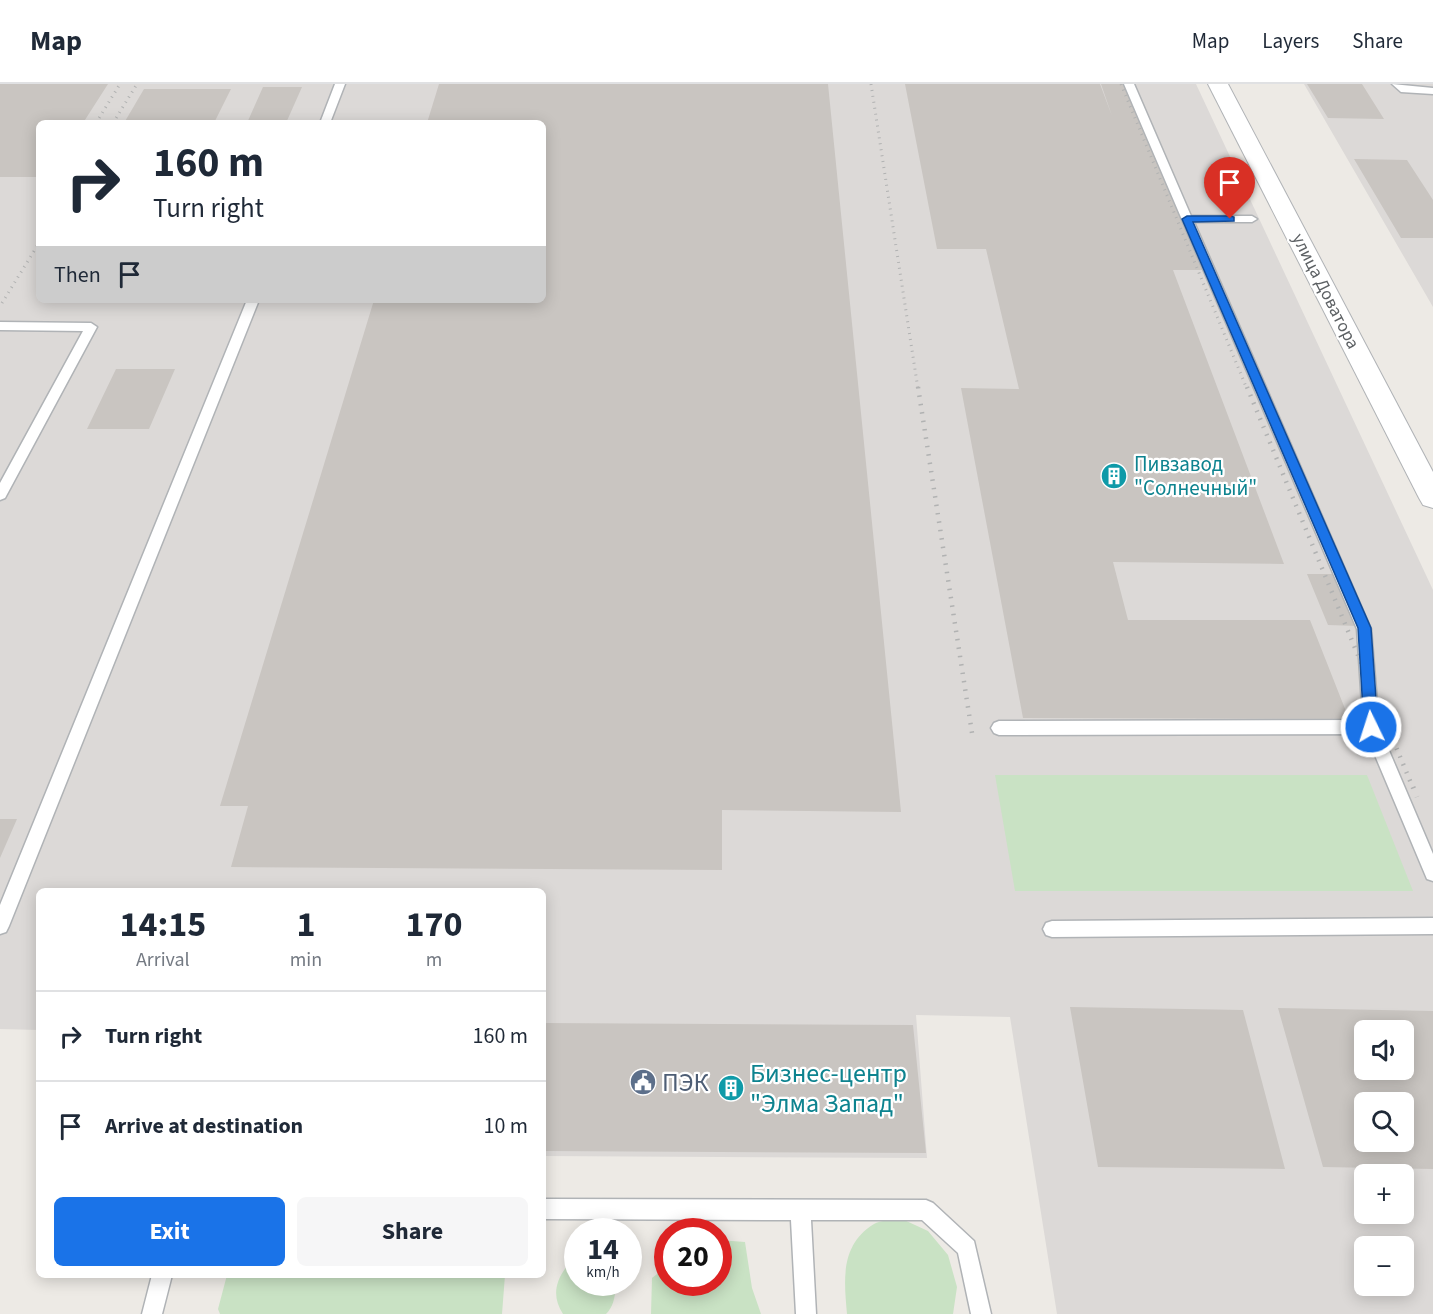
<!DOCTYPE html>
<meta charset="utf-8">
<style>
body{margin:0;font-family:"Source Sans 3",sans-serif;background:#f6f6f7;color:#1f2937;height:100vh;display:flex;flex-direction:column;font-size:22px;white-space:nowrap}
*{box-sizing:border-box;margin:0}
p{font-size:20px;color:#747a83}
.icon{flex:none;width:33px;height:33px;fill:none;stroke:currentColor;stroke-width:2;stroke-linecap:round;stroke-linejoin:round}
.map{position:relative;flex:1;overflow:hidden}
.drawer{position:absolute;left:36px;top:804px;width:510px;height:390px;display:flex;flex-direction:column;background:#fff;border-radius:9px;box-shadow:0 3px 15px #0003}
.drawer>*{flex:none}
.top-card{position:absolute;left:36px;top:36px;width:510px;height:183px;border-radius:9px;box-shadow:0 3px 15px #0003;background:#fff;color:#1f2937;overflow:hidden}
.buttons{position:absolute;left:1354px;top:936px;display:grid;gap:12px}
.buttons a{display:grid;place-items:center;width:60px;height:60px;border-radius:9px;background:#fff;box-shadow:0 3px 15px #0003;font-size:30px}
.speed{position:absolute;left:564px;top:1134px;display:flex;gap:12px;font-size:30px;font-weight:700;text-align:center}
.speed>*{display:grid;place-content:center;width:78px;height:78px;border-radius:50%;background:#fff;box-shadow:0 3px 15px #0003;line-height:1}
.speed small{font-size:15px;font-weight:400}
.speed .limit{border:9px solid #d22;background:#fff;color:#111}
.pin{position:absolute;display:grid;place-items:center;width:51px;height:51px;color:#fff;margin:-62px -26px;border-radius:50% 50% 50% 0;rotate:-45deg;box-shadow:0 0 6px #0007}
.pin .icon{rotate:45deg}
.me{position:absolute;width:66px;margin:-33px;rotate:356deg;stroke-linejoin:round;filter:drop-shadow(0 0 4px #0008)}
.turn{display:flex;align-items:center;gap:21px;height:126px;padding:0 18px;font-size:27px}
.turn .icon{width:78px;height:78px;stroke-width:2.5}
.turn b{display:block;font-size:42px;line-height:51px}
.then{display:flex;align-items:center;height:57px;padding:0 18px;background:#0003;gap:12px;font-size:22px}
.eta{display:flex;justify-content:space-evenly;align-items:center;height:102px;text-align:center}
.eta b{font-size:36px;font-weight:700;line-height:42px}
.action{display:flex;gap:12px;margin-top:auto;padding:12px 18px}
.action a{flex:1;height:69px;border-radius:9px;background:#1a73e8;color:#fff;font-size:24px;font-weight:700;line-height:69px;text-align:center}
.action a+a{background:#f6f6f7;color:#1f2937}
ul{padding:0;list-style:none}
li{display:flex;align-items:center;gap:18px;height:90px;padding:0 18px;border-top:2px solid #e0e1e3}
li div{flex:1}
li b{display:block;font-size:22px}
li em{font-style:normal}
header{display:flex;align-items:center;gap:36px;box-sizing:border-box;height:84px;padding:0 30px;background:#fff;border-bottom:2px solid #e0e1e3}
header strong{font-size:28px}
nav{display:flex;gap:33px;margin-inline-start:auto;font-size:21px}
.map>svg:first-child{display:block}
.industrial{fill:#dcd9d7;fill-rule:evenodd}
.green{fill:#c9e2c4}
.building{fill:#c9c5c1;fill-rule:evenodd}
.lines{fill:none;stroke-linecap:round;stroke-linejoin:round}
.service-casing{stroke:#b0b3b6;stroke-width:3}
.minor-casing{stroke:#b0b3b6;stroke-width:2}
.service{fill:#fff;fill-rule:evenodd}
.minor{fill:#fff;fill-rule:evenodd}
.rail-far2{stroke:#b1b2b2;stroke-width:3;stroke-dasharray:1 5;stroke-linecap:butt}
.rail-far1{stroke:#b1b2b2;stroke-width:4.5;stroke-dasharray:1.5 7;stroke-linecap:butt}
.rail{stroke:#b1b2b2;stroke-width:5;stroke-dasharray:1.5 9;stroke-linecap:butt}
.route{fill:#1a73e8;stroke:#114b97;stroke-width:1.5}
.labels{text-anchor:middle;stroke-width:4.5;stroke-linejoin:round;paint-order:stroke}
.far-street-label{font-size:18px;fill:#5d6164;stroke:#fff}
.culture-label{font-size:21px;fill:#0d838f;stroke:#fff;text-anchor:start}
.near-culture-label{font-size:26px;fill:#0d838f;stroke:#fff;text-anchor:start}
.near-service-label{font-size:26px;fill:#4e5e75;stroke:#fff;text-anchor:start}
</style>
<header>
<strong>Map</strong>
<nav><a>Map</a><a>Layers</a><a>Share</a></nav>
</header>
<div class="map">
<svg width="1433" height="1230" viewBox="0 0 1433 1230">
<rect width="100%" height="100%" fill="#edeae5"/>
<!-- industrial -->
<path class="industrial" d="M0,0H1196L1433,506V1230H1057L1010,933L916,931L927,1074L543,1072V807H39V946L0,945ZM39,39H543V216H39ZM1365,946H1404V986H1365ZM1365,1018H1404V1058H1365ZM1365,1090H1404V1130H1365ZM1365,1162H1404V1202H1365Z
M1304,0H1433V223Z"/>
<!-- green -->
<path class="green" d="M995,691H1367L1413,807H1015Z
M902,1135L928,1147L948,1171L957,1203L953,1230H847C844,1196 840,1161 874,1140C880,1136 893,1136 902,1135Z
M719,1156L745,1158L752,1204L761,1230H651L652,1194L666,1183L667,1165L668,1198H718Z
M576,1173H577L578,1198L615,1199C616,1210 614,1222 606,1230H563C549,1209 558,1189 576,1173Z
M227,1191H505L502,1230H220L218,1225Z"/>
<!-- building -->
<path class="building" d="M0,0H108L83,39H39V93H0Z
M439,0H828L901,728L722,726V786L231,783L248,722H220L374,216H543V39H427Z
M905,0H1100L1112,32L1101,0H1125L1203,186H1173L1284,480L1113,478L1128,536H1310L1349,635L1023,634L961,304L1019,305L986,165H937Z
M1307,0H1362L1384,35L1328,34Z
M263,3H302L286,39H247Z
M144,5H231L214,39H124Z
M1354,75L1407,76L1433,116V154H1401Z
M116,285H175L149,345H87Z
M1307,490H1336L1358,542L1328,541Z
M0,735H17L0,774Z
M1070,923L1243,926L1285,1085L1098,1083Z
M1278,924L1433,927V1085L1323,1083ZM1365,946H1404V986H1365ZM1365,1018H1404V1058H1365Z
M543,939L913,941L926,1069L543,1067Z"/>
<g class="lines">
<defs>
<path id="service" d="M335,0H345L330,39H320Z
M1124,0H1134L1191,132H1252L1257,135L1252,138H1194L1371,545L1379,643L1433,770V797L1427,795L1366,650L999,651L994,649L991,644L994,639L999,637L1363,636L1357,545Z
M1392,0L1433,4V10L1401,8Z
M247,216H259L9,842L6,848L0,850V821Z
M0,238L91,239L97,243L5,414L0,416V399L83,247L0,246Z
M1433,834V850L1052,853L1046,851L1043,845L1046,839L1052,837Z
M543,1115L926,1116L933,1119L974,1157L991,1230H971L958,1169L922,1136H811L816,1230H796L791,1136L543,1135Z
M152,1191H172L162,1230H142Z"/>
<path id="minor" d="M1208,0H1228L1433,388V424L1423,421L1419,414Z"/>
</defs>
<!-- service casing -->
<use href="#service" class="service-casing"/>
<!-- minor casing -->
<use href="#minor" class="minor-casing"/>
<!-- service -->
<use href="#service" class="service"/>
<!-- minor -->
<use href="#minor" class="minor"/>
<!-- rail-far2 -->
<path class="rail-far2" d="M871,0L918,305
M1121,0L1247,305
M96,39L120,0
M113,39L137,0
M2,219L39,159"/>
<!-- rail-far1 -->
<path class="rail-far1" d="M918,303L972,649
M1247,303L1413,704"/>
<!-- rail -->
<path class="rail" d="M1413,703L1417,713"/>
</g>
<!-- route -->
<path class="route" d="M1230,132L1234,133V137L1193,138L1371,544L1378,643L1376,647H1366L1364,643L1358,544L1182,135L1187,132Z"/>
<!-- icons -->
<defs>
<symbol id="building-disc" viewBox="-11 -11 22 22"><circle r="9.5" fill="#0f9aa8" stroke="#fff"/><path d="M-4-6H4V6H1V3H-1V6H-4ZM-2.5-4.3h1.7v1.8h-1.7ZM.8-4.3h1.7v1.8H.8ZM-2.5-1h1.7V.8h-1.7ZM.8-1h1.7V.8H.8Z" fill="#fff"/></symbol>
<symbol id="civic-disc" viewBox="-11 -11 22 22"><circle r="9.5" fill="#5c6f8a" stroke="#fff"/><path d="M-.6-6.5H3V-4.5H.6V-3L4-1V1h2V6H-6V1h2V-1L-.6-3ZM-1.2 2.5V6h2.4V2.5Z" fill="#fff"/></symbol>
</defs>
<g fill-rule="evenodd">
<use href="#building-disc" x="1099" y="377" width="30" height="30"/>
<use href="#civic-disc" x="628" y="983" width="30" height="30"/>
<use href="#building-disc" x="716" y="989" width="30" height="30"/>
</g>
<g class="labels">
<!-- far-street labels -->
<g class="far-street-label">
<text transform="translate(1326 207) rotate(63)" y="6">улица Доватора</text>
</g>
<!-- culture labels -->
<g class="culture-label">
<text x="1134" y="387">Пивзавод<tspan x="1134" dy="24">"Солнечный"</tspan></text>
</g>
<!-- near-culture labels -->
<g class="near-culture-label">
<text x="750" y="998">Бизнес-центр<tspan x="750" dy="30">"Элма Запад"</tspan></text>
</g>
<!-- near-service labels -->
<g class="near-service-label">
<text x="662" y="1007">ПЭК</text>
</g>
</g>
</svg>
<div class="buttons">
<a><svg class="icon" aria-label="sound" viewBox="0 0 24 24"><path d="M4 9h4l5-4v14l-5-4H4zM17 9q2 3 0 6"/></svg></a>
<a><svg class="icon" aria-label="search" viewBox="0 0 24 24"><circle cx="10" cy="10" r="6"/><path d="M15 15l6 6"/></svg></a>
<a>+</a>
<a>−</a>
</div>
<div class="speed"><div>14<small>km/h</small></div><div class="limit">20</div></div>
<div class="pin" style="left:1230px;top:135px;background:#d93025"><svg class="icon" aria-label="arrive" viewBox="0 0 24 24"><path d="M6 21V4h12l-3 4 3 4H6"/></svg></div>
<svg class="me" style="left:1371px;top:643px" viewBox="-20 -20 40 40"><circle r="17" fill="#1a73e8" stroke="#fff" stroke-width="3"/><path d="M0-11L8 9 0 5-8 9z" fill="#fff"/></svg>
<div class="top-card">
<div class="turn"><svg class="icon" aria-label="right" viewBox="0 0 24 24"><path d="M7 20v-9h11M14 6l5 5-5 5"/></svg><div><b>160 m</b>Turn right</div></div>
<div class="then">Then<svg class="icon" aria-label="arrive" viewBox="0 0 24 24"><path d="M6 21V4h12l-3 4 3 4H6"/></svg></div>
</div>
<section class="drawer">
<div class="eta">
<div><b>14:15</b><p>Arrival</p></div>
<div><b>1</b><p>min</p></div>
<div><b>170</b><p>m</p></div>
</div>
<ul>
<li><svg class="icon" aria-label="right" viewBox="0 0 24 24"><path d="M7 20v-9h11M14 6l5 5-5 5"/></svg><div><b>Turn right</b></div><em>160 m</em></li>
<li><svg class="icon" aria-label="arrive" viewBox="0 0 24 24"><path d="M6 21V4h12l-3 4 3 4H6"/></svg><div><b>Arrive at destination</b></div><em>10 m</em></li>
</ul>
<div class="action"><a>Exit</a><a>Share</a></div>
</section>
</div>
